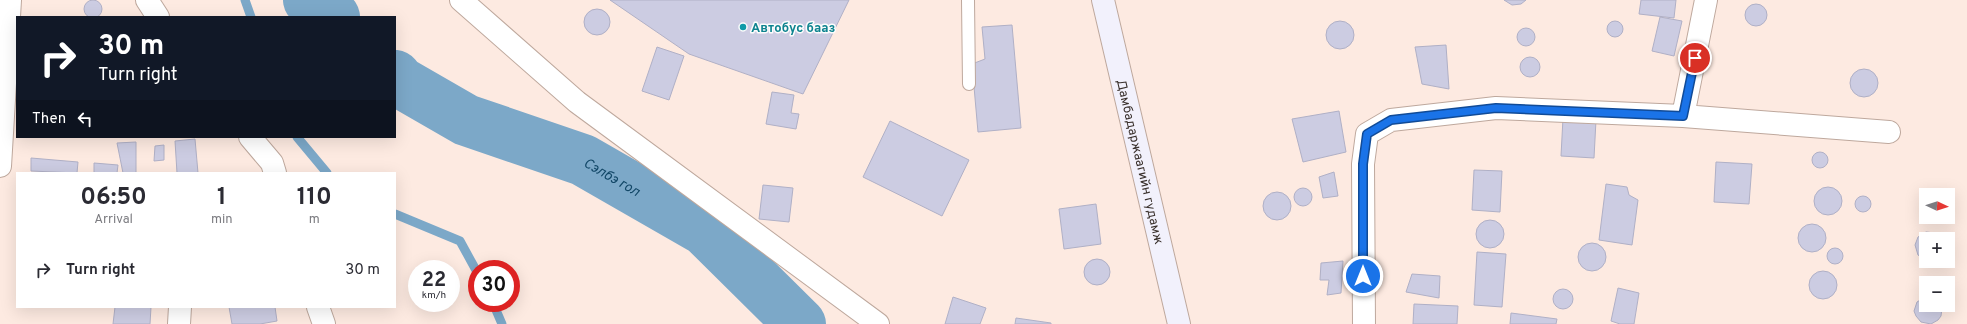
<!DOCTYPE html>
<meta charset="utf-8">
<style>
body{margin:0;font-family:Overpass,sans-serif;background:#f2f2f3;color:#2b2b33;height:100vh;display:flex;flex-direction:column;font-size:15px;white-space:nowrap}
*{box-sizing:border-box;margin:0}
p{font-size:13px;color:#7c7c81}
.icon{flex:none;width:22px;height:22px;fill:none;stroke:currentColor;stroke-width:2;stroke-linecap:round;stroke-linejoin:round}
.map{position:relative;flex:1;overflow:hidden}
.side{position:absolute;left:16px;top:172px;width:380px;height:136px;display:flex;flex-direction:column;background:#fff;border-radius:0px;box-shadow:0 4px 16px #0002}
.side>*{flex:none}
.hud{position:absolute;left:16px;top:16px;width:380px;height:122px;border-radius:0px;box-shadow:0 4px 16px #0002;background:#111827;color:#fff;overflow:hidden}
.needle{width:26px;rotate:94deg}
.buttons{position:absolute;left:1919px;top:188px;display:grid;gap:8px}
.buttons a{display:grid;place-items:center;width:36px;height:36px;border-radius:0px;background:#fff;box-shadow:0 4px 16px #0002;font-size:20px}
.speed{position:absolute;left:408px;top:260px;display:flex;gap:8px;font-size:20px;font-weight:700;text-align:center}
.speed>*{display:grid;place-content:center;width:52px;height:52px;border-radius:50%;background:#fff;box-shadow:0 4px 16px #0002;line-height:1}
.speed small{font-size:10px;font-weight:400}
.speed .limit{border:6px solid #d22;background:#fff;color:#111}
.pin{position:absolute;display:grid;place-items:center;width:34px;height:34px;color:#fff;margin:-17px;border:2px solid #fff;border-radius:50%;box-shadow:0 1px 4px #0007}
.me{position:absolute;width:44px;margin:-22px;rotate:0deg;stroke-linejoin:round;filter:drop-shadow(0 0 3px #0008)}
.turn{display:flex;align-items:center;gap:14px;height:84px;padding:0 16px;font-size:18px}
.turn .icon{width:52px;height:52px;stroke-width:2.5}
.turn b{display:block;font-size:28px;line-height:34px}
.then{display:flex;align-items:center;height:38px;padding:0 16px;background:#0003;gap:8px;font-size:15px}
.eta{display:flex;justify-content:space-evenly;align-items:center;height:68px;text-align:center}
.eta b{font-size:24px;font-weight:700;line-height:28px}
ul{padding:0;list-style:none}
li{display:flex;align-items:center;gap:12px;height:60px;padding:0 16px}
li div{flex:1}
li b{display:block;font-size:15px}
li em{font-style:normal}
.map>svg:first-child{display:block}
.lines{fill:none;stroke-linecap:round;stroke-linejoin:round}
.stream{stroke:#7ca8c8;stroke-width:9}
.river{stroke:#7ca8c8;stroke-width:52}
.building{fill:#cccce2;stroke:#b0b0c6}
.service-casing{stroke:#bea89d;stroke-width:14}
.minor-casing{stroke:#bea89d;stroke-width:24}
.secondary-casing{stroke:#bea89d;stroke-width:24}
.service{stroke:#fff;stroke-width:12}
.minor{stroke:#fff;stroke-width:22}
.secondary{stroke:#f2f1fc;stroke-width:22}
.route-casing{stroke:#114b97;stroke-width:10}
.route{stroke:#1a73e8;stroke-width:7}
.culture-dot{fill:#0f9aa8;stroke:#fcfcfc;stroke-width:1.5}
.labels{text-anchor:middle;stroke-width:3;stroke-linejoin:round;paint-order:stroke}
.culture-label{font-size:13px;font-weight:bold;fill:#0d838f;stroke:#fcfcfc;text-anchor:start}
.street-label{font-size:13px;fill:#3a312d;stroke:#fcfcfc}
.water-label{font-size:14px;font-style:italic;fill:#124767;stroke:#fcfcfc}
</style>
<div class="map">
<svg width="1967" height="324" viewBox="0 0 1967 324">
<rect width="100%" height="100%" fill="#fdeae1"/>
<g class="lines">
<!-- stream -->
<path class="stream" d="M245,0L251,17
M297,137L327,173
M395,214L460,241L477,272
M493,303L502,324"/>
<!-- river -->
<g class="river">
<path d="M309,0L334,17"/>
<path id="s1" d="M395,76L400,82L466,120L583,160L705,230L800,324"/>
</g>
</g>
<!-- building -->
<path class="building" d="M610,0H849L803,94L689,54Z
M1504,0H1526L1521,4L1512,5Z
M1641,0H1676L1674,18L1639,14Z
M84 9a9 9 0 1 1 18 0a9 9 0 1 1-18 0Z
M1745 15a11 11 0 1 1 22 0a11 11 0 1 1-22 0Z
M584 22a13 13 0 1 1 26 0a13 13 0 1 1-26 0Z
M1660,17L1682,21L1674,56L1652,51Z
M1607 29a8 8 0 1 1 16 0a8 8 0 1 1-16 0Z
M1326 35a14 14 0 1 1 28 0a14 14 0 1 1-28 0Z
M1012,25L1021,128L978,132L972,64L985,59L982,27Z
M1517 37a9 9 0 1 1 18 0a9 9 0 1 1-18 0Z
M1446,45L1449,89L1422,84L1415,47Z
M657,47L684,56L669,100L642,91Z
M1520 67a10 10 0 1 1 20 0a10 10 0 1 1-20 0Z
M1850 83a14 14 0 1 1 28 0a14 14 0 1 1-28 0Z
M772,92L794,95L791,113L799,114L796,129L766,124Z
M1339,111L1346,152L1303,162L1292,119Z
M1563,118L1596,120L1594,158L1561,156Z
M890,121L969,160L942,216L863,177Z
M195,139L198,173H177L175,141Z
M136,142V173H123L117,143Z
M164,145V160L154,161L155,146Z
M1812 160a8 8 0 1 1 16 0a8 8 0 1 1-16 0Z
M31,158L78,162L77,173L31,171Z
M1716,162L1752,164L1749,204L1714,202Z
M94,163L118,165L117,173H94Z
M1474,170L1502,171L1500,212L1472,210Z
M1334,172L1338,196L1323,198L1319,177Z
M1606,184L1627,187L1629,195L1638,200L1632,245L1599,240Z
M763,185L793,188L789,222L759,219Z
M1814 201a14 14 0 1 1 28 0a14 14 0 1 1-28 0Z
M1294 197a9 9 0 1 1 18 0a9 9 0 1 1-18 0Z
M1263 206a14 14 0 1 1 28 0a14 14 0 1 1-28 0Z
M1855 204a8 8 0 1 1 16 0a8 8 0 1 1-16 0Z
M1096,204L1101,244L1064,249L1059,209Z
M1476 234a14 14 0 1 1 28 0a14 14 0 1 1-28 0Z
M1798 238a14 14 0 1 1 28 0a14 14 0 1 1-28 0Z
M1926,232L1935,233L1943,239H1926V260L1918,255L1915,245L1918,237Z
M1578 257a14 14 0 1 1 28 0a14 14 0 1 1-28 0Z
M1827 256a8 8 0 1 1 16 0a8 8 0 1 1-16 0Z
M1477,252L1506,254L1502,307L1474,305Z
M1084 272a13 13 0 1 1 26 0a13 13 0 1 1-26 0Z
M1343,261L1341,293L1327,295L1329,280H1320L1321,263Z
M1809 285a14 14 0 1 1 28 0a14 14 0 1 1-28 0Z
M1412,274L1440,276L1439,298L1406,292Z
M1618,288L1639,293L1634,324H1620L1611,321Z
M1553 299a10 10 0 1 1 20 0a10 10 0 1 1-20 0Z
M953,297L986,308L980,324H945Z
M1925,297H1926V305H1941L1942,308L1941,316L1938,320L1931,324L1921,322L1916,316L1914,311L1917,302Z
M1414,304L1458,306L1457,324H1413Z
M115,307H151L150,324H113Z
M229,307H275L277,321L260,324H232Z
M1511,313L1557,319L1556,324H1510Z
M1016,318L1051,323V324H1015Z"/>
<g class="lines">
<defs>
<path id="service" d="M968,0L969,84"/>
<path id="minor" d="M147,0L158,17
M461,0L577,102L878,324
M1683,116L1889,132
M250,137L272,163L275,173
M0,166L10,0
M318,307L324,324
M179,324L180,307
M1364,324L1363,164L1367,134L1391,120L1496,108L1683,116L1706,0"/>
<g id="secondary">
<path id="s2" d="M1103,0L1179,324"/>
</g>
</defs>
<!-- service casing -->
<use href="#service" class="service-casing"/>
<!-- minor casing -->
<use href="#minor" class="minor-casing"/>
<!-- secondary casing -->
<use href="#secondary" class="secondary-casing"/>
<!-- service -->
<use href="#service" class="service"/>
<!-- minor -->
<use href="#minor" class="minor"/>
<!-- secondary -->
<use href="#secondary" class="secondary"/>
</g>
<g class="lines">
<defs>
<path id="route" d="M1363,276V164L1367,134L1391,120L1496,108L1683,116L1695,58"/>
</defs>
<!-- route casing -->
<use href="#route" class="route-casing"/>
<!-- route -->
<use href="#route" class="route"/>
</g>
<!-- markers -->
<circle class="culture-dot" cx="743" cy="27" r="4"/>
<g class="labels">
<!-- culture labels -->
<g class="culture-label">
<text x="751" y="32">Автобус бааз</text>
</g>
<!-- street labels -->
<g class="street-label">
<text dy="5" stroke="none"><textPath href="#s2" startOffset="166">Дамбадаржаагийн гудамж</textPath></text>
</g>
<!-- water labels -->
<g class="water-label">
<text dy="5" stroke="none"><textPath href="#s1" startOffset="241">Сэлбэ гол</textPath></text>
</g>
</g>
</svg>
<div class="buttons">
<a><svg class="needle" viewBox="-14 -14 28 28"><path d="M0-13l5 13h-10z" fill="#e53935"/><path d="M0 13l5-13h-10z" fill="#7c7c81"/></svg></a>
<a>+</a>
<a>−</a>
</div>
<div class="speed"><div>22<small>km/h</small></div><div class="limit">30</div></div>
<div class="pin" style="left:1695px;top:58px;background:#d93025"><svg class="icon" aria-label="arrive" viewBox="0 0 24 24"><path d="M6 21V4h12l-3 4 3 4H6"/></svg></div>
<svg class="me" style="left:1363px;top:276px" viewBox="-20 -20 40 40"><circle r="17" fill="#1a73e8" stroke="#fff" stroke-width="3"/><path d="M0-11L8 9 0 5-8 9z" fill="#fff"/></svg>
<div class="hud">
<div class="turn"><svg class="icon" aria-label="right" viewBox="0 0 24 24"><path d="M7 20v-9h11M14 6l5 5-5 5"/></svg><div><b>30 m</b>Turn right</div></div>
<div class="then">Then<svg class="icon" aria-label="left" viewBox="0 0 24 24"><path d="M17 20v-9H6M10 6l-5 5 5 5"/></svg></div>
</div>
<section class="side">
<div class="eta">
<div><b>06:50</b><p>Arrival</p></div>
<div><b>1</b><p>min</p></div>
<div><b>110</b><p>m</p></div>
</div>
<ul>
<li><svg class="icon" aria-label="right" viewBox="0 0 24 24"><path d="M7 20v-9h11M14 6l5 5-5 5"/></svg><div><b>Turn right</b></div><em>30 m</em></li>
</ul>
</section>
</div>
